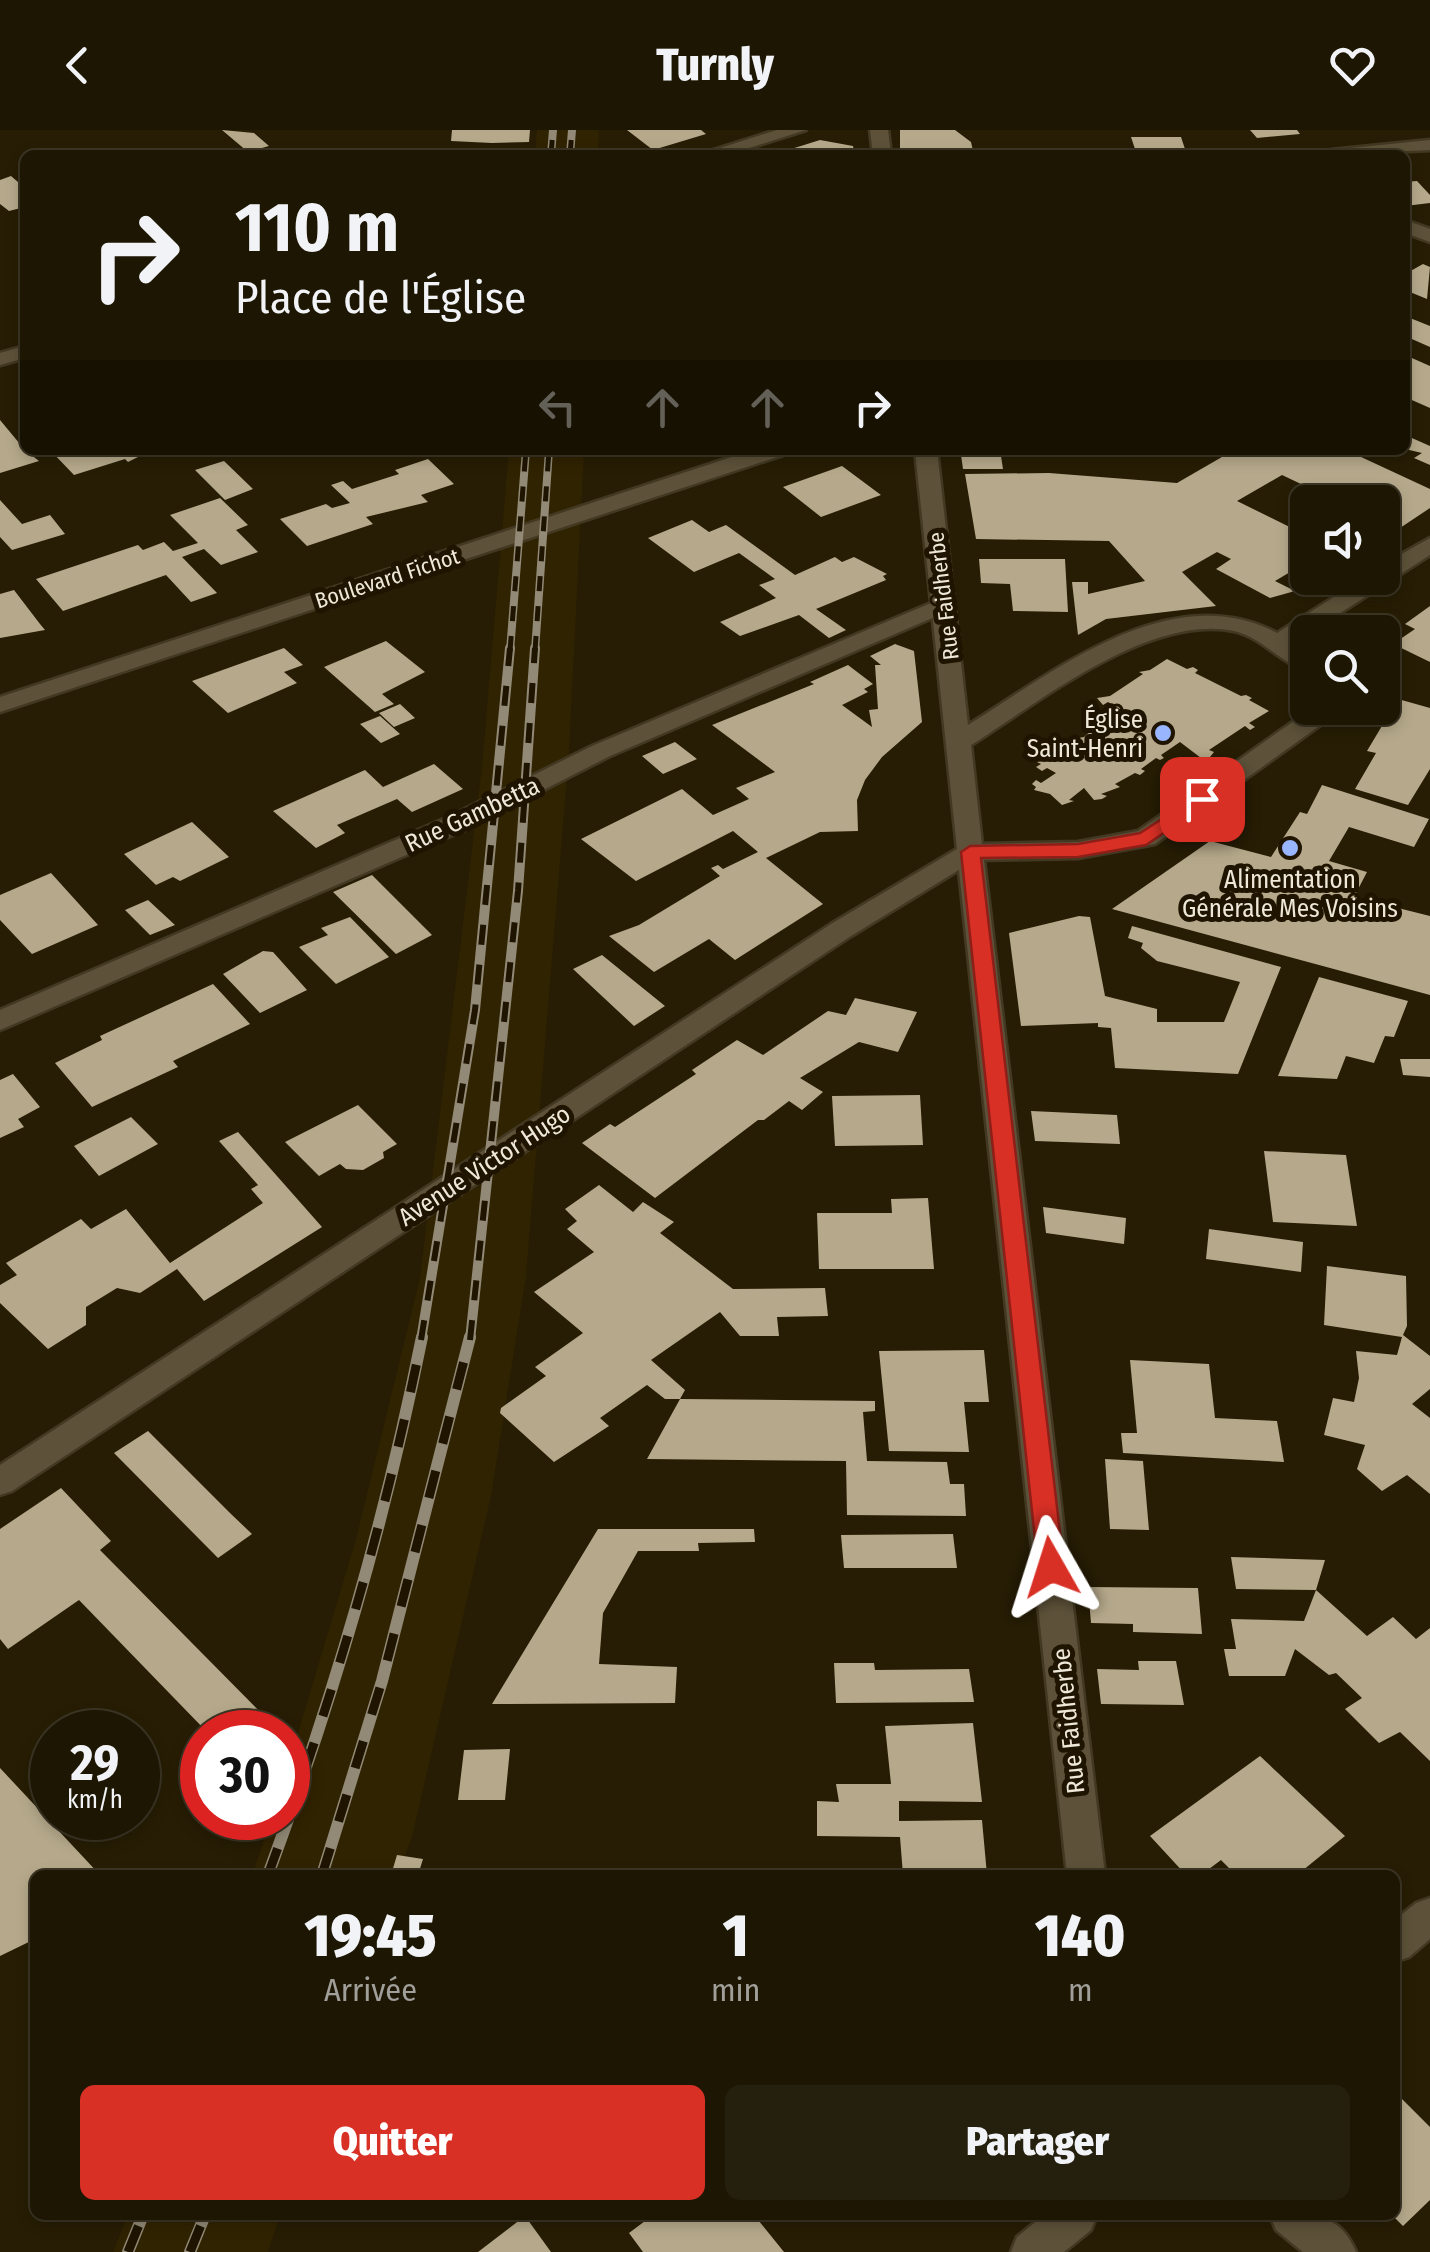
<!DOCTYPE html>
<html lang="fr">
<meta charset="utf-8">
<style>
body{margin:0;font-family:"Fira Sans Condensed",sans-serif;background:#251f0d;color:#f1f3f6;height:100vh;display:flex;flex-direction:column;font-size:38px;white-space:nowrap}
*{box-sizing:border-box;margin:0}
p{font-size:32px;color:#a09f9a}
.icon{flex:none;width:55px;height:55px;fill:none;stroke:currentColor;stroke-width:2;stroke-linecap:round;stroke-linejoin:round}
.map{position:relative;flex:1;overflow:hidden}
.details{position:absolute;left:30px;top:1740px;width:1370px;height:350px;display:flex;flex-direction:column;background:#1d1603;border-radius:15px;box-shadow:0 5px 15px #0003,0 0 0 2px #3b3525}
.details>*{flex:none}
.top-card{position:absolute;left:20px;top:20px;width:1390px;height:305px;border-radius:15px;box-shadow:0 5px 15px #0003,0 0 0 2px #3b3525;background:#1d1603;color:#f1f3f6;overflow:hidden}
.buttons{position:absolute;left:1290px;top:355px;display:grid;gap:20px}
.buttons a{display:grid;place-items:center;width:110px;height:110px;border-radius:15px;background:#1d1603;box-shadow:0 5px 15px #0003,0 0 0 2px #3b3525;font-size:50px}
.speed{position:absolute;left:30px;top:1580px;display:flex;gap:20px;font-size:50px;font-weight:700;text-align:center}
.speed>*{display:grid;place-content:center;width:130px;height:130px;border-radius:50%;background:#1d1603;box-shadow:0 5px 15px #0003,0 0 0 2px #3b3525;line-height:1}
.speed small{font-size:25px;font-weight:400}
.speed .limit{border:15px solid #d22;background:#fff;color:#111}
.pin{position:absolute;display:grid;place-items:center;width:85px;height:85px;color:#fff;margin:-42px;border-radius:20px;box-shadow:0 5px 15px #0006}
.me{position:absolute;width:110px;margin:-55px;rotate:354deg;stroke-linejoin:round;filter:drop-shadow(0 0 8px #0008)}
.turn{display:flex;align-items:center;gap:35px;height:210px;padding:0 50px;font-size:45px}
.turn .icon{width:130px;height:130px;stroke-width:2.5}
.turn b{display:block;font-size:70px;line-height:85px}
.lanes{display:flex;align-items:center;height:95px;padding:0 50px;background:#0003;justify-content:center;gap:50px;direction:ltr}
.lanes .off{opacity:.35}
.eta{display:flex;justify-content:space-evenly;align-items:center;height:170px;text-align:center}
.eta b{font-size:60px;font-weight:800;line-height:70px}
.primary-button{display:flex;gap:20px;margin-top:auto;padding:20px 50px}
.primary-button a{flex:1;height:115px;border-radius:15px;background:#d93025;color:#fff;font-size:40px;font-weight:800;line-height:115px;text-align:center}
.primary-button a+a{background:#251f0d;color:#f1f3f6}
header{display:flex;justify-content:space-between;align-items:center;height:130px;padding:0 50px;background:#1d1603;font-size:45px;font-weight:800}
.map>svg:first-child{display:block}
.built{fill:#302301}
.building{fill:#b6a98b}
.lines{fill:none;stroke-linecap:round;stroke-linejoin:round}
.service-casing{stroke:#433922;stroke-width:5}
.minor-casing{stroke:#433922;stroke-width:5}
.tertiary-casing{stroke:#433922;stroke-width:5}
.service{fill:#5d5239;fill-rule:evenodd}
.minor{fill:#5d5239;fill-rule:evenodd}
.tertiary{fill:#5d5239;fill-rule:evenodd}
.rail-far2-casing{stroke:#928a76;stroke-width:8}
.rail-far1-casing{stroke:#928a76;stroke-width:10}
.rail-casing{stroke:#928a76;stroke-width:12}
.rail-far2{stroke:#1e1400;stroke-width:5;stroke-dasharray:15;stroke-linecap:butt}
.rail-far1{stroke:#1e1400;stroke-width:6;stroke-dasharray:20;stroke-linecap:butt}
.rail{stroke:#1e1400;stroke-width:9;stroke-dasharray:28;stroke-linecap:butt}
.route{fill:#d93025;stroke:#8d1f18;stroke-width:2.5}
.poi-dot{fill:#99b5fd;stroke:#1e1400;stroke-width:4}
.labels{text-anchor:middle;stroke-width:10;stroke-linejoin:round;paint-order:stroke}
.far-street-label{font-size:22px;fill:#efe8d9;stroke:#1e1400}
.poi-label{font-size:25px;fill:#efe8d9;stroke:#1e1400;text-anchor:end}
.street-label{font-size:25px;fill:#efe8d9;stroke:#1e1400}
</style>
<header><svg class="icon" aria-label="back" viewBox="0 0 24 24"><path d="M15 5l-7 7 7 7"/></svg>Turnly<svg class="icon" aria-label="heart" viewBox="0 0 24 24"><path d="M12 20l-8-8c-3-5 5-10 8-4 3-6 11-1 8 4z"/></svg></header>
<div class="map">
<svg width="1430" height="2122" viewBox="0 0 1430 2122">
<rect width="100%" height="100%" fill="#271d04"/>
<!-- built -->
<path class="built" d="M537,0H599L598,25H535Z
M509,320H584L569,621L526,1146L491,1366L412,1707L398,1745H252L272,1688H288V1636L356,1409L420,1148L482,637Z
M128,2085H280L268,2122H113Z"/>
<!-- building -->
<path class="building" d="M222,0L254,3L269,16L248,22Z
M452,0H530L529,12L492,13L451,11Z
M627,0H701L706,4L653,20Z
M900,0H955L971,12L974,25H933L924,18L900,22Z
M1250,0H1297L1300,4L1257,8Z
M1131,7H1181L1187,25H1137Z
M820,10L853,16L855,25H772Z
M11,46L25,58V77L9,81L0,74V50Z
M1417,51L1430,65V73L1405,76V52Z
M1423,134L1430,137L1427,169L1405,160V144Z
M1405,186L1430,196V217L1405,206Z
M1405,225L1430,236V278L1405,267Z
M0,290L25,320L39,331L0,343Z
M1405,305L1430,316V335L1414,328L1422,323L1405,319Z
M50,320H150V321L128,332L125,329L74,345Z
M1234,320H1346L1430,359V378L1397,400L1382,393V372H1339L1282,345L1237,371L1308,406V421L1288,433L1297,438L1275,451L1295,461L1270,468L1216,439L1231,429L1217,422L1182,442L1216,476L1106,489L1078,505L1072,452H1088V464L1145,451L1109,411L976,409L965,344L1049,343L1177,353Z
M961,325L1001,326L1003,339H963Z
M428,329L454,354L421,365L428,372L366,387L373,394L307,416L280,389L326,374L332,378L350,373L331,355L343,351L352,359L399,344L395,340Z
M224,331L253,359L225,370L195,340Z
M842,336L881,365L821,387L783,357Z
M220,368L248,395L236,400L258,422L221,435L204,419L182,427L217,463L191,472L166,445L63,481L36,449L138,415L143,420L164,412L173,421L198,413L170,385Z
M0,370L22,394L50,385L65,404L12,420L0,407Z
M692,390L709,402L726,395L795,445L835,427L842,432L854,427L887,444L883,446L886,450L816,479L846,500L829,508L799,485L740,506L720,492L776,468L759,455L775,449L739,423L694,442L648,408Z
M979,429H1065L1068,482L1013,481L1010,454L981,453Z
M14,460L40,494L45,500L0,508V464Z
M1430,476V532L1393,514L1415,499L1405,494Z
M386,511L425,542L382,564L394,574L375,582L324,537Z
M895,514L914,521L922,592L882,627L865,650L857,670L858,701L820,702L766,728L823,774L735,830L709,809L654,842L609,806L639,795L720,746L711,738L718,735L723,739L758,722L733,701L636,751L581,709L682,659L713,685L749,669L736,658L775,642L712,595L814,554L810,552L848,535L873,554L864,559L868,562L842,575L872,597L869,580L878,579L875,535H881L870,526Z
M284,518L303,535L284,542L297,553L228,583L192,551Z
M1167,529L1187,539L1193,537L1198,540L1195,543L1241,566L1246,565L1252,568L1249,570L1269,581L1249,593L1255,597L1250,600L1245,596L1209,620L1214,622L1210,627L1201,628L1180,612L1161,625L1164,628L1160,630L1156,628L1141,639L1145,641L1140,645L1135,643L1115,654L1120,657L1101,664L1107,666L1102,669L1094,670L1084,658L1069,670L1074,671L1062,675L1050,664L1034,660L1036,657L1032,654L1036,650L1041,653L1056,643L1047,638L1042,641L1036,637L1041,634L1037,632L1046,631L1053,626L1049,624L1059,623L1078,611L1074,609L1084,607L1101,592L1105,594L1125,582L1108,572L1103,575L1097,568L1110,566L1143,544L1139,542L1150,540Z
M1398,569L1430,578V639L1408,675L1355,659L1376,623L1367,621Z
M400,574L415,588L394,597L379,583Z
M380,586L400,604L381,613L360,594Z
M675,612L697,629L663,644L642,626Z
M434,634L463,659L412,682L397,669L337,695L345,703L316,718L273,681L365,640L383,657Z
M1322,655L1429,689L1414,717L1349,697L1329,731L1367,742L1354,767L1430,786V865L1112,779L1210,711L1271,727L1300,682L1307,684Z
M192,692L229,727L180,751L173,747L156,755L124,724Z
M51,743L98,795L32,824L0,790V765Z
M372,745L432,805L396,824L333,762Z
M148,770L175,795L150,805L125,780Z
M1079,786L1090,787L1105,866L1157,879V892H1224L1240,852L1157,831L1141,818L1143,813L1128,808L1132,796L1281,837L1238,944L1115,938L1111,898L1098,897V893L1021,896L1009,803Z
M350,787L389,827L336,854L299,817L328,805L321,798Z
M263,821L273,822L307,860L260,883L223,844Z
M602,825L665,876L634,896L573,839Z
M1319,847L1408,871L1394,907L1385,906L1374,933L1346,926L1337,949L1278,946Z
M213,854L250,894L173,931L178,937L92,977L55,933L102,910L100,906Z
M855,868L917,882L898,922L859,912L800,948L823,962L802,980L789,971L764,990H758L655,1068L582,1013L610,994L615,997L696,944L692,940L737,910L763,925L828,881L846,885Z
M1400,929H1430V947L1403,945Z
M13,944L40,977L18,989L24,997L0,1008V950Z
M920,965L923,1015L835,1016L832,966Z
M358,975L397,1014L383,1022L384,1028L363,1040L346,1039L340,1034L319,1046L285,1012Z
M1031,981L1117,985L1120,1014L1035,1011Z
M131,987L158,1014L99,1046L74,1016Z
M238,1002L322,1097L204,1171L177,1139L140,1163L117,1158L86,1177V1195L48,1219L0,1173V1155L17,1145L6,1133L81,1089L91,1099L126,1079L170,1133L263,1073L251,1059L258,1055L219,1011Z
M1264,1021L1346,1025L1357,1096L1273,1092Z
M599,1055L633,1082L643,1072L674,1092L660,1103L733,1159L825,1158L828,1186L777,1187L779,1206H740L720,1182L651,1230L685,1260L680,1269L875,1271V1281L863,1282L867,1331L947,1332L950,1354H964L966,1386L847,1385L846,1331L647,1329L680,1269H665L647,1255L600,1288L609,1296L554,1332L500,1283L501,1278L546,1246L535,1237L583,1203L534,1162L594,1122L567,1099L577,1091L565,1079Z
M928,1068L934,1139H819L817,1083H892L891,1069Z
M1043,1077L1126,1088L1124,1114L1046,1103Z
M1209,1099L1303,1112L1301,1142L1206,1129Z
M1327,1136L1406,1146L1407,1196L1403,1205L1430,1226V1259L1412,1274L1430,1288V1364L1407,1345L1382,1361L1357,1339L1365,1315L1324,1305L1333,1268L1354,1272L1359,1248L1356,1221L1397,1225L1402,1207L1324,1195Z
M984,1220L989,1272H964L969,1322L889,1321L879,1221Z
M1130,1230L1209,1234L1215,1288L1277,1291L1284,1332L1123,1323L1121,1303H1137Z
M148,1301L231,1384L252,1404L218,1428L114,1323Z
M1105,1329L1143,1331L1149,1400L1110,1399Z
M61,1358L111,1411L100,1420L280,1602H207L79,1470L8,1519L0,1509V1399Z
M598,1399H754L755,1412L698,1413L699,1421H638L603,1483L599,1534L677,1537L675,1573L492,1574Z
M953,1404L957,1438H844L841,1405Z
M1231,1427L1325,1430L1316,1460L1367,1506L1393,1487L1416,1509L1430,1498V1631L1400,1602L1379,1613L1345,1579L1362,1568L1336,1543L1329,1545L1295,1519L1285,1546H1229L1224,1519H1236L1231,1489L1304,1491L1316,1460L1236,1459Z
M1088,1457L1198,1458L1202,1504L1133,1502V1494L1091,1493Z
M1138,1531H1176L1184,1575L1101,1574L1097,1539L1139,1540Z
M834,1533H874L875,1540L969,1539L974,1572L836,1573Z
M973,1593L982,1672L899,1671V1691L982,1690L987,1745H903L900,1707L817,1706V1671L839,1672L836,1654H891L885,1596Z
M510,1619L505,1670H458L464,1620Z
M1260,1626L1345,1706L1297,1745H1236L1221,1730L1201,1745H1186L1150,1706Z
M0,1638L100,1745H35V1809L0,1826Z
M397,1725L423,1729L418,1745H391Z
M1401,1968L1430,1997V2070L1403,2096L1392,2085H1395V1974Z
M653,2085H754L784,2122H643L629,2103Z
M525,2086L551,2122H478Z"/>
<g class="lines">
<defs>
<path id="service" d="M1430,10V20L1322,25L1331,20Z
M1405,90L1430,99V112L1405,103Z"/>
<path id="minor" d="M753,320H786L783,325L0,582V567Z
M943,468L955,475L951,480L610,626L469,698L0,900V880L451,686L592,616Z
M970,714L983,722L1105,1745H1067L957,722Z
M1430,1768V1809L1409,1827L1395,1832V1790L1416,1773Z
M1044,2085H1097L1091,2100L1064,2122H1011L1017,2107Z
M1270,2085C1309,2085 1338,2079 1356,2122H1303L1276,2100Z"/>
<path id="tertiary" d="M777,0H806L727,25H698Z
M870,0H888L891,25H873Z
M25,216V228L0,235V223Z
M915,320H937L968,595C1055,541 1171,447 1277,503L1364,448H1382V435L1430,408V425L1294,513L1308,522V541C1281,534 1262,507 1234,501C1149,483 1038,573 971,615L982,714L1078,712L1138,701L1301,586L1305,573L1308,578H1326L1322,594L1155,714L1078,728L975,730L851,806L12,1361L0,1365V1335L831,794L957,719Z"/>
</defs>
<!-- service casing -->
<use href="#service" class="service-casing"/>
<!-- minor casing -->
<use href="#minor" class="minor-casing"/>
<!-- tertiary casing -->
<use href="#tertiary" class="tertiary-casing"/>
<!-- service -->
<use href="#service" class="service"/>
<!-- minor -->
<use href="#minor" class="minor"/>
<!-- tertiary -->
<use href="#tertiary" class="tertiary"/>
<defs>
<path id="rail-far2" d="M551,25L553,0
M570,25L572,0
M510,521L526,320
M535,521L549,320"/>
<path id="rail-far1" d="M421,1210L475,880L510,518
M470,1210L518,761L535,518"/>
<path id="rail" d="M268,1745C334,1565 384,1396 422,1207
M322,1745L382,1551L470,1207
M128,2122L143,2085
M190,2122L205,2085"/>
</defs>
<!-- rail-far2 casing -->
<use href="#rail-far2" class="rail-far2-casing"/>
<!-- rail-far1 casing -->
<use href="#rail-far1" class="rail-far1-casing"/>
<!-- rail casing -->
<use href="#rail" class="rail-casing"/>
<!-- rail-far2 -->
<use href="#rail-far2" class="rail-far2"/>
<!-- rail-far1 -->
<use href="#rail-far1" class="rail-far1"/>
<!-- rail -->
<use href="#rail" class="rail"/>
</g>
<!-- route -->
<path class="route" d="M1202,663L1211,669L1208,673L1146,715L1078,727L981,728L1064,1437L1060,1445L1051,1448L1042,1445L1038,1437L961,722L970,716L1078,714L1140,703Z"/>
<!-- markers -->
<g class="poi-dot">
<circle cx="1163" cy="603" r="10"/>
<circle cx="1290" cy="718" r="10"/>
</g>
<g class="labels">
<!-- far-street labels -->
<g class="far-street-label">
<text transform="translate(387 448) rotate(-18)" y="8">Boulevard Fichot</text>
<text transform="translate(943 466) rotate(-97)" y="8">Rue Faidherbe</text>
</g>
<!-- poi labels -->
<g class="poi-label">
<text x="1143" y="598">Église<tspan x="1143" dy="29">Saint-Henri</tspan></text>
<text x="1290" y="758" text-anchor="middle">Alimentation<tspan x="1290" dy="29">Générale Mes Voisins</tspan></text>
</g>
<!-- street labels -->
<g class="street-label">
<text transform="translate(472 684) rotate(-25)" y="9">Rue Gambetta</text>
<text transform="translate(484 1035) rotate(-33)" y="9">Avenue Victor Hugo</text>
<text transform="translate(1068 1591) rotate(-96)" y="9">Rue Faidherbe</text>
</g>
</g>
</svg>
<div class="buttons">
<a><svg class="icon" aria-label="sound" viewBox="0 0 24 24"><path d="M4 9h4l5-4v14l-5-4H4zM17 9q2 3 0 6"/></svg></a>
<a><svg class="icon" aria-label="search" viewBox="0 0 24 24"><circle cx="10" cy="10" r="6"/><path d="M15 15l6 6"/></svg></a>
</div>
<div class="speed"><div>29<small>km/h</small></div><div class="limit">30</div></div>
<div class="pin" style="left:1202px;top:669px;background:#d93025"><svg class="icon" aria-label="arrive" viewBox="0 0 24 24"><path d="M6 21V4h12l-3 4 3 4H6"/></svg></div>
<svg class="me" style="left:1051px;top:1437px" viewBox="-20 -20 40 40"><path d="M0-17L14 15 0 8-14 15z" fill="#d93025" stroke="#fff" stroke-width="4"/></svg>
<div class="top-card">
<div class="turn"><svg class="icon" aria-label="right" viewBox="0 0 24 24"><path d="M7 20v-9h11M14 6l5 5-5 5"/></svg><div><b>110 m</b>Place de l'Église</div></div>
<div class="lanes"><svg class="icon off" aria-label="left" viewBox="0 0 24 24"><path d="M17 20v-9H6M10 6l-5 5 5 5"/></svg><svg class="icon off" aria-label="ahead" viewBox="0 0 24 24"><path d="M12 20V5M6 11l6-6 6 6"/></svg><svg class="icon off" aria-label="ahead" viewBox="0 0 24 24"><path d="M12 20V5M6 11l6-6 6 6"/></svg><svg class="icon" aria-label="right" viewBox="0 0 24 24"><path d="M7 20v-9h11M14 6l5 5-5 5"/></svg></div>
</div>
<section class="details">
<div class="eta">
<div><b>19:45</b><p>Arrivée</p></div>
<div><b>1</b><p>min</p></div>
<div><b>140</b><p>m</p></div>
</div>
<div class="primary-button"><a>Quitter</a><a>Partager</a></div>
</section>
</div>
